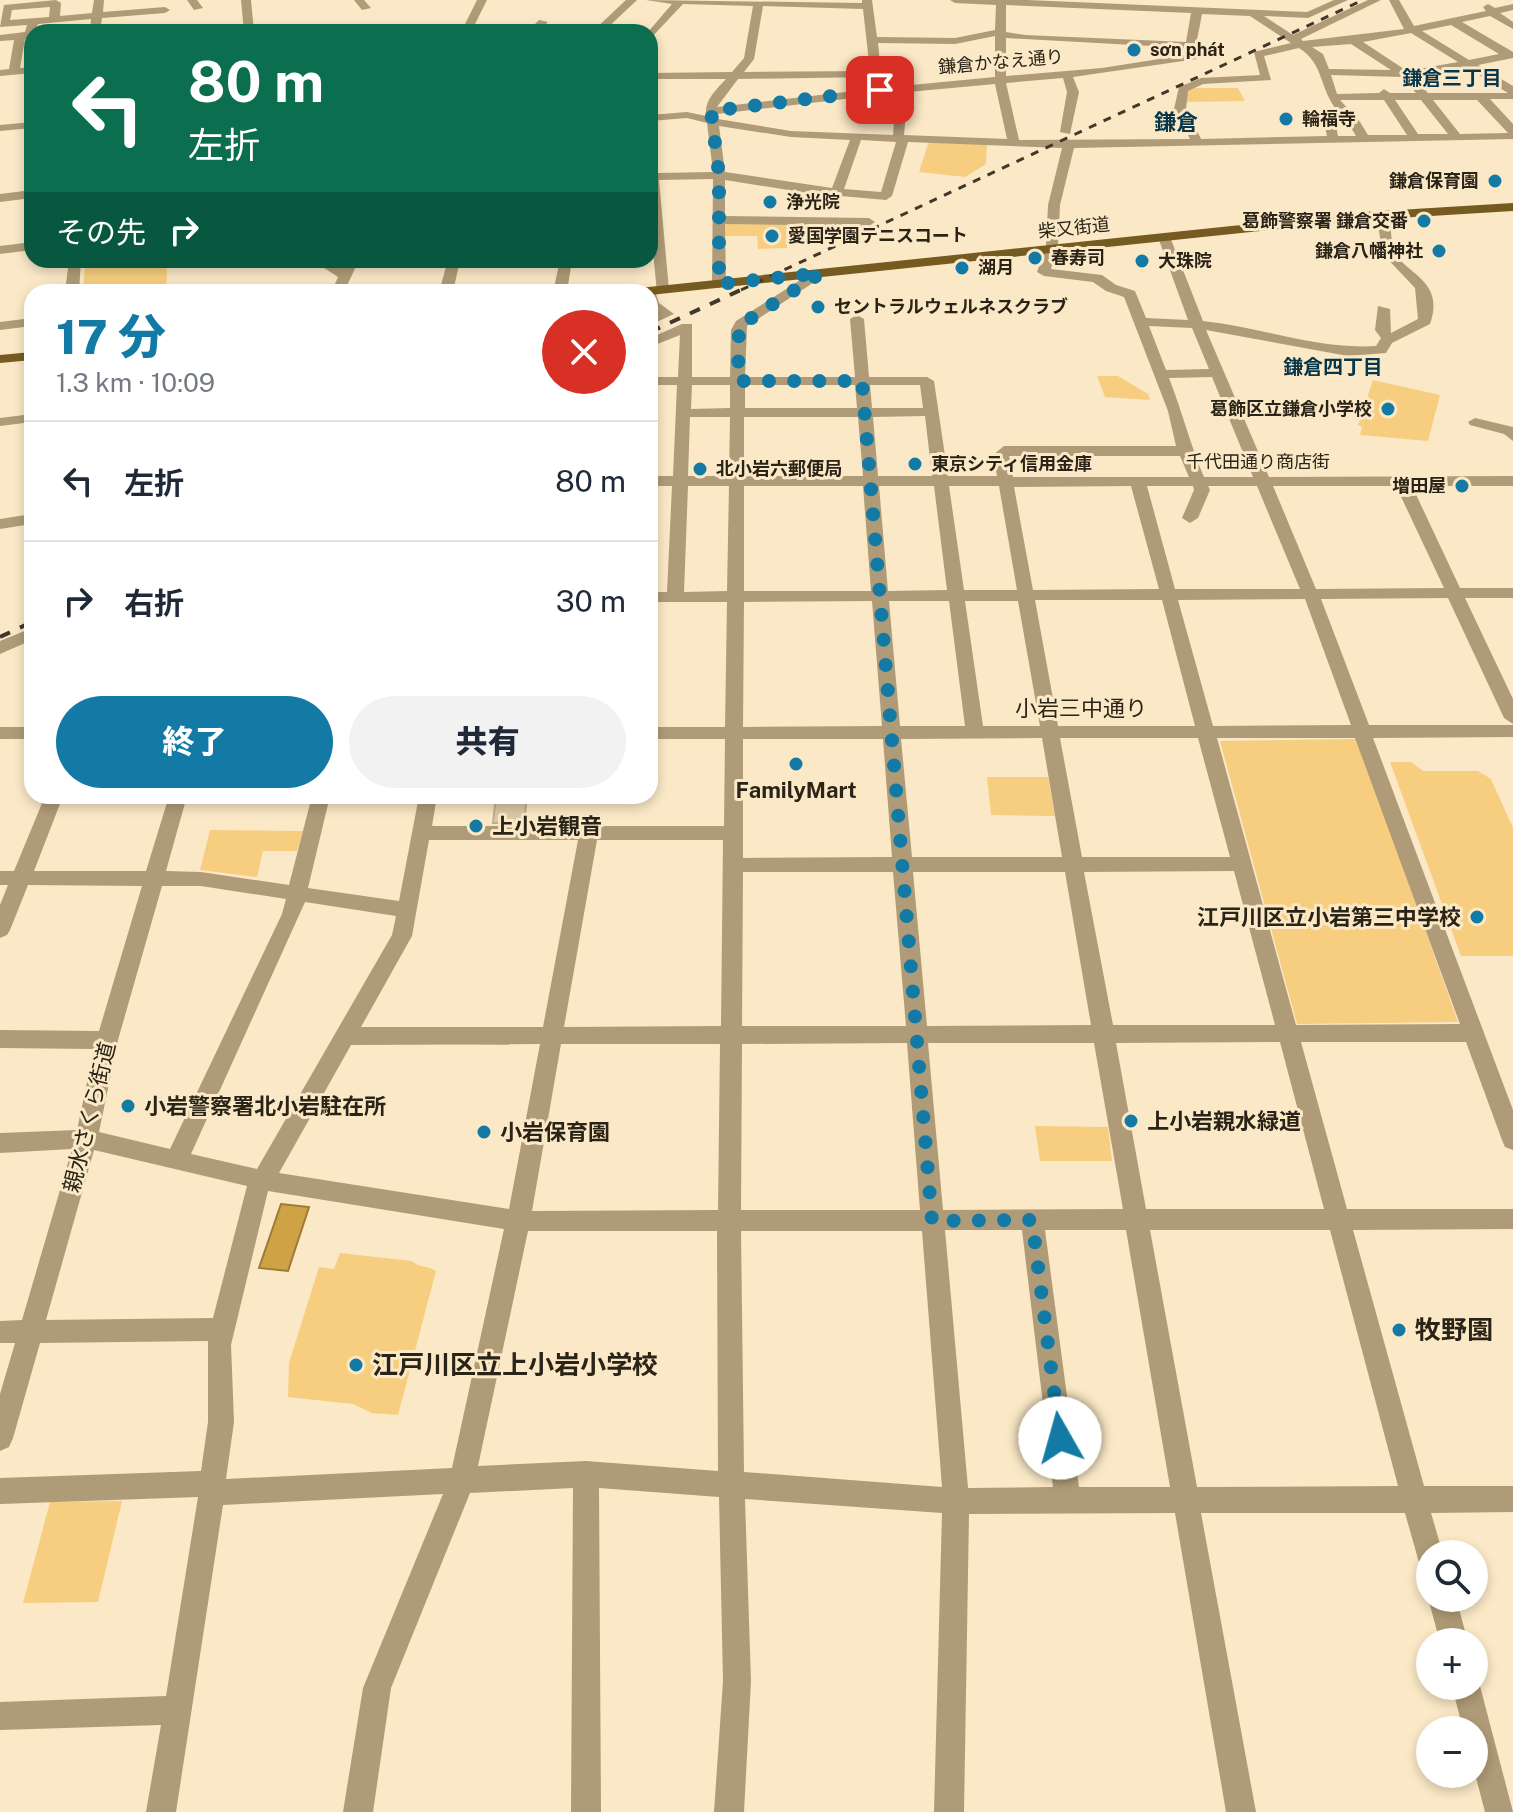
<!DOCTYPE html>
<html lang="ja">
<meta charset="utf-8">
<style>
body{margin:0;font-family:"Public Sans","Noto Sans JP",sans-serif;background:#f2f2f3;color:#1f2937;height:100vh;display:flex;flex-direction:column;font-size:30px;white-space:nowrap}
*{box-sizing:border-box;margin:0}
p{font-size:26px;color:#747a83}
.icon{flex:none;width:44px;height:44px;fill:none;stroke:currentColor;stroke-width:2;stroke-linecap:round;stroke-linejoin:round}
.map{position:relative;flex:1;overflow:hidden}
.panel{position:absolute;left:24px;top:284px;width:634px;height:520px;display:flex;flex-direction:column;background:#fff;border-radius:24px;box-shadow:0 4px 12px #0003}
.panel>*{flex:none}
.banner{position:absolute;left:24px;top:24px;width:634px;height:244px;border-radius:24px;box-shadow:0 4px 12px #0003;background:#0b6e4f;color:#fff;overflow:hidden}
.tools{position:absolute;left:1416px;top:1540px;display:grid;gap:16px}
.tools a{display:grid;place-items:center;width:72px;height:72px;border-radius:50%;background:#fff;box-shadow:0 4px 12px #0003;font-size:40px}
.pin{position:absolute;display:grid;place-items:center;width:68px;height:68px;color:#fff;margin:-34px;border-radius:16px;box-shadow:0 4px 12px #0006}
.me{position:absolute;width:88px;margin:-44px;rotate:353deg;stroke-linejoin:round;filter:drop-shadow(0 0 6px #0008)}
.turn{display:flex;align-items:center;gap:28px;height:168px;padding:0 32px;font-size:36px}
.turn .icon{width:104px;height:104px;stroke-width:2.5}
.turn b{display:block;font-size:56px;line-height:68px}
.then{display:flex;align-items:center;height:76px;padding:0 32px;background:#0003;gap:16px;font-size:30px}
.round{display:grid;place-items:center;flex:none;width:84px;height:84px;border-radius:42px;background:#f2f2f3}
.head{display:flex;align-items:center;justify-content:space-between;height:136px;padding:0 32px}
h1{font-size:48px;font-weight:800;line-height:60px;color:#127aa4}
.cta{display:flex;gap:16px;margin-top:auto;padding:16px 32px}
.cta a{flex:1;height:92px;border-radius:48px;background:#127aa4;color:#fff;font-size:32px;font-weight:800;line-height:92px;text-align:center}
.cta a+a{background:#f2f2f3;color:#1f2937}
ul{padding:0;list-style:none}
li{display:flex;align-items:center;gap:24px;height:120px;padding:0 32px;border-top:2px solid #e0e1e3}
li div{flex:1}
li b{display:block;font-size:30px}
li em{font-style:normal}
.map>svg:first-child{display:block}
.green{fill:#f7ce7f}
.water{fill:#cfa245;stroke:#9e7c37;stroke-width:2}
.building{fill:#dbc9a8;stroke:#bfae8e;stroke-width:2}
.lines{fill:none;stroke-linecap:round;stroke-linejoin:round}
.minor{fill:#af9b77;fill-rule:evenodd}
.major{fill:#765b21;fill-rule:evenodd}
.rail-far1{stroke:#403829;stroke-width:3;stroke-dasharray:8 8;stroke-linecap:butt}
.rail{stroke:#403829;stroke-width:4;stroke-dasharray:11 11;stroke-linecap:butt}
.route{stroke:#127aa4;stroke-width:14;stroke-dasharray:0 25.2}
.poi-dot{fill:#127aa4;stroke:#fae8c6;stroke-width:3}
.labels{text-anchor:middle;stroke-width:6;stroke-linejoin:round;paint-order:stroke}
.far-poi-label{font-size:18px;font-weight:bold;fill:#2a2317;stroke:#fae8c6;text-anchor:start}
.far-street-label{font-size:18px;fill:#2a2317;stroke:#fae8c6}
.far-neighbourhood-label{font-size:20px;font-weight:bold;fill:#07364a;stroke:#fae8c6}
.far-quarter-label{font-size:22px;font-weight:bold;fill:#07364a;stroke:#fae8c6}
.street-label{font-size:22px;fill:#2a2317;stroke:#fae8c6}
.poi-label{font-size:22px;font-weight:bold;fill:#2a2317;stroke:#fae8c6;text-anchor:start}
.near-poi-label{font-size:26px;font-weight:bold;fill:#2a2317;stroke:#fae8c6;text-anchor:start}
</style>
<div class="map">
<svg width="1513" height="1812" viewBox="0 0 1513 1812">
<rect width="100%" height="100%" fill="#fae8c6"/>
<!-- green -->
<path class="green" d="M1194,88H1238L1245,101L1184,102L1187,91Z
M929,141L987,143L986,164L965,177L919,172Z
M728,222L786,223L787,248L758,249L757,236H725L724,224Z
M85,260H160L167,270L166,292H83Z
M1097,376H1118L1148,394L1150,400L1105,397Z
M1373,380L1440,395L1428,441L1360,435L1362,427L1358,425Z
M1357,739L1458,1022L1297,1024L1220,741Z
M1390,762H1411L1423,771H1478L1491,779L1513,828V956H1461Z
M987,777H1048L1055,816L991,815Z
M210,830L303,831L297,851H263L257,877L200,870Z
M1035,1126L1108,1127L1112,1161H1040Z
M340,1253L412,1261C419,1268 428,1265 436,1271L398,1415L372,1413L353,1404L288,1397L289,1363L319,1267L334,1269Z
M122,1501L98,1602L23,1603L50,1502Z"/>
<!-- water -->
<path class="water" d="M281,1204L309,1207L288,1271L259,1268Z"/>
<!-- building -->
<path class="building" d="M496,796H527L524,823H493Z"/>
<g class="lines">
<!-- minor -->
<path class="minor" d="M56,0L61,3L60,16L92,13L94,0H104L103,12L165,7L170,10L165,13L102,18L100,32H90L91,19L38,24L32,38L25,39L20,68L32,67V73L0,76V70L9,69L14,40L0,41V35L25,32L27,25L0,27L4,5ZM50,7L49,17L10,20L12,10Z
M187,0H197L203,8L194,10Z
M241,0H251L254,32H244Z
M354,0H364L371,8L362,10Z
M477,0H487L471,32H461Z
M626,0H637L603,32H592Z
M646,0L862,3V0H872L877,37L955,38L995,30L996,5L955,3L950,0H1027L1307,12L1334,0H1348L1308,18L1264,16L1293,35L1368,0H1381L1301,39L1303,41L1404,29L1389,0H1399L1414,26L1486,11L1483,7L1488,4L1495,8L1513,4V10L1500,13L1513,22V29L1490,16L1462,22L1513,52V58L1478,65L1513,86V99H1490L1513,124V139L1074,148L1060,205L1058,245L1051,269L1102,275L1116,285L1135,291L1146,318L1188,320L1158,237L1164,233L1170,237L1203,321C1261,327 1318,350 1376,346L1381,338L1375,330L1378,306L1390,309L1391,333L1418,319L1415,288L1382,253L1377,215L1387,212C1392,224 1390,238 1394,250C1403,274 1446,279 1430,324L1392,343L1386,353L1348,356L1206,330L1269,477L1513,476V486H1412L1460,588H1513V598H1465L1513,699V724L1504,718L1448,598L1321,599L1369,725H1513V737L1373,738L1513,1110V1150L1505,1147L1502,1140L1466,1042H1301L1347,1209H1513V1229L1353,1230L1424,1486H1513V1512L1431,1513L1443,1554H1430V1570L1420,1566L1405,1513H1201L1256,1812H1226L1175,1513L969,1514L964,1812H934L942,1513L745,1499L751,1681L744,1812H714L723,1681L719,1497L599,1488L601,1812H571L573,1488L470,1493L391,1688L373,1812H343L363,1688L443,1494L223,1505L176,1812H146L161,1725L0,1730V1702L166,1696L198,1497L0,1504V1478L201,1471L208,1422V1341L40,1343L13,1438L9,1447L0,1451V1394L15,1343H0V1321L22,1320L72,1149L0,1153V1133L77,1130L94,1049L0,1048V1030L99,1031L142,886L28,885L10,930L7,935L0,938V905L8,885H0V871H14L45,796H63L34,871H146L169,796H187L166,871L201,872L289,885L312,796H330L308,888L399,901L419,796H437L432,826H724L725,739H650V727H725L727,602H650V592H667L672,486H650V476H673L677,385H650V377H678L680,335L650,347V338L682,324H692V377H730L731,330L736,321L816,270L828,273L747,326L745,377H855L850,319L857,315L864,319L869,377H927L934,381L948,476H997L993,455L1004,446H1176L1168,411L1124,297L1106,291L1093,282L1044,276L1037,272L1046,245L1048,205L1062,148L908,142L892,196L886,200L807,193L725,180V216L869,218L875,222L869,226L725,224L726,284L719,288L712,284L713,179L659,180L669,290L657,293L650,220V140L656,144L658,173L713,172L707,123L687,118L650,121V115L687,112L706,116C704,100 716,90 726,79H650V73L732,72L744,58L753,6L683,4L650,39L648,32L672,4ZM1006,5L1191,13L1186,42L1025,35L1006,32ZM763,6L863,9L870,71L744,72L754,59ZM1202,14L1250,16L1291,43L1254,52L1260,75L1201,78L1179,87L1174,109L1190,139L1019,140L1006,83L1063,78L1067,92L1060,132L1070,134L1079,92L1073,77L1197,59L1202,55L1196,45ZM1451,25L1499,54L1469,60L1422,31ZM1411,33L1458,62L1407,71L1363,42ZM995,36V77L901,86L881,73L878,43L955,44ZM1006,38L1187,48L1191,54L1102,68L1006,76ZM1351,44L1391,70L1329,69L1323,54L1312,47ZM1299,48C1326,65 1318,91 1341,115L1323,118L1327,136L1201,139L1186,109L1188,91L1203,84L1271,80L1264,56ZM1466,67L1508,93H1428L1414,77ZM1331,75L1402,77L1416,93H1390L1384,89L1379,93L1337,94ZM874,77L888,87L717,107L738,79ZM995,84L1007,139L904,135L908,92ZM896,93L893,135L791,131L718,119L717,114ZM1340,100H1384L1407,135H1368L1360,122ZM1395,100H1421L1448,134H1418ZM1433,100H1477L1508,133L1460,134ZM1335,121H1347L1356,136H1338ZM719,126L791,137L850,140L832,188L725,172ZM861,140L896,142L881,192L844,189ZM1149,326L1192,328L1209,369L1166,370ZM1212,377L1253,477H1204C1190,444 1182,411 1169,378ZM692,385H730V408L691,409ZM745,385H855L857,408H745ZM870,385H920L923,408H872ZM925,416L932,476H878L873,417ZM690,417H730L729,476H688ZM744,417H858L863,476H744ZM1009,456H1180L1189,477H1013ZM688,486H729L727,591L684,592ZM744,486H863L871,591H744ZM879,486H934L947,590L888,591ZM949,486H999L1017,590H964ZM1131,486L1159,589L1033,590L1014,487ZM1147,486H1193L1194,490L1182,518L1190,523L1198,518L1210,490L1208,486H1257L1300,589H1175ZM1273,486H1396L1444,588L1316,589ZM1305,599L1351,725L1213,726L1178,600ZM1035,600H1162L1195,726H1058ZM872,601L882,726L743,727L744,602ZM889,601H949L965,726H900ZM965,601H1018L1040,726H983ZM1042,738L1062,857H912L901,739ZM1060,738H1198L1230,857H1082ZM1217,738H1355L1460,1024L1296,1025ZM743,739H883L892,857L743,858ZM429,840H578L543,1027H361L412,936ZM597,840H723L721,1026L564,1027ZM1234,871L1275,1025H1113L1084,872ZM743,872H893L906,1026H742ZM913,872H1065L1091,1025L927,1026ZM162,886H201L286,899L282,914L170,1149L99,1132L118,1040ZM305,902L396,916L392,935L257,1169L191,1154ZM1280,1042L1324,1209H1146L1116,1043ZM907,1043L920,1210H741L742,1044ZM928,1043H1094L1123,1209L943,1210ZM540,1044L509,1209L279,1173L351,1045ZM561,1044H720L718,1210L532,1211ZM94,1150L247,1186L213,1318L46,1320ZM268,1191L504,1229L452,1468L226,1479L234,1422L231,1345ZM945,1230H1022L1053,1487L968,1488ZM1045,1230H1126L1170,1487H1079ZM1150,1230H1330L1398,1486L1197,1487ZM528,1231H717L718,1471L586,1461L478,1466ZM741,1231H922L942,1487L744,1472Z
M539,20L548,22L538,32H527Z
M32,122V128L0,131V125Z
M32,190V198L0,202V194Z
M32,242V250L0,254V246Z
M69,260H81L79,292H65Z
M312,260H327L342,268L347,260H359L344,292H292L299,288L335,284L338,277Z
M448,260H460L453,292H439Z
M560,260H572L567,292H553Z
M650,290L655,291L659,303L674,314L650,325V316L657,313L650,309V292H645Z
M32,318V326L0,330V322Z
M32,414V422L0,426V418Z
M1475,418L1513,427V441L1504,434L1470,425L1468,422Z
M32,514V524L0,529V519Z
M32,628V640L0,654V641Z
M0,727H32V739H0Z
M1430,1594V1598H1456L1468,1642H1440L1428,1598Z
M1474,1675L1480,1686L1513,1812H1485L1474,1770V1730H1463L1452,1686H1474Z"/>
<!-- major -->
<path class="major" d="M1513,203V211L1365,220L650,295V292H632L639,288L1365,212Z
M32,352V360L0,363V355Z"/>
<!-- rail-far1 -->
<path class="rail-far1" d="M741,290L1363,0"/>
<!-- rail -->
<path class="rail" d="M650,332L745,288
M0,637L32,622"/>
</g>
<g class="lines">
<!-- route -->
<path class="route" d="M880,90L711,111L719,175V284L821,273L739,326L738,381H862L932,1221L1032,1220L1060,1438"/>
</g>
<!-- markers -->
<g class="poi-dot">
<circle cx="1134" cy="50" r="8"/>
<circle cx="1286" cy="119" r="8"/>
<circle cx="1495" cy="181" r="8"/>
<circle cx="770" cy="202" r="8"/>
<circle cx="1424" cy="221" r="8"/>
<circle cx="772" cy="236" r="8"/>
<circle cx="1439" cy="251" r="8"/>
<circle cx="1035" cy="258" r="8"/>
<circle cx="1142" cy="261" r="8"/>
<circle cx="962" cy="268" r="8"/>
<circle cx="818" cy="307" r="8"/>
<circle cx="1388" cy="409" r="8"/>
<circle cx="915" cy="464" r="8"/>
<circle cx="700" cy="469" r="8"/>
<circle cx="1462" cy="486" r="8"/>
<circle cx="796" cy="764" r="8"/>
<circle cx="476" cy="826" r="8"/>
<circle cx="1477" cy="917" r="8"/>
<circle cx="128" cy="1106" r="8"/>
<circle cx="1131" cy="1121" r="8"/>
<circle cx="484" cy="1132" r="8"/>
<circle cx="1399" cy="1330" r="8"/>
<circle cx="356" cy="1365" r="8"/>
</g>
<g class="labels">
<!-- far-poi labels -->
<g class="far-poi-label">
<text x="1150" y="56">sơn phát</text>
<text x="1302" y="125">輪福寺</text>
<text x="1479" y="187" text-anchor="end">鎌倉保育園</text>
<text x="786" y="208">浄光院</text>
<text x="1408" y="227" text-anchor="end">葛飾警察署 鎌倉交番</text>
<text x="788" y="242">愛国学園テニスコート</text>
<text x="1423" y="257" text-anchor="end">鎌倉八幡神社</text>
<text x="1051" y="264">春寿司</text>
<text x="1158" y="267">大珠院</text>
<text x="978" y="274">湖月</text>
<text x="834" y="313">セントラルウェルネスクラブ</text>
<text x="1372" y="415" text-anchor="end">葛飾区立鎌倉小学校</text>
<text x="931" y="470">東京シティ信用金庫</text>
<text x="716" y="475">北小岩六郵便局</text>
<text x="1446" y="492" text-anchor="end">増田屋</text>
</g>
<!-- far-street labels -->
<g class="far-street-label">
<text transform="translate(1001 62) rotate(-5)" y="6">鎌倉かなえ通り</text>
<text transform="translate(1074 228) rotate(-6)" y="6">柴又街道</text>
<text x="1258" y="468">千代田通り商店街</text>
</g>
<!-- far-neighbourhood labels -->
<g class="far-neighbourhood-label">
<text x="1452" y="85">鎌倉三丁目</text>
<text x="1333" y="374">鎌倉四丁目</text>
</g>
<!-- far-quarter labels -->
<g class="far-quarter-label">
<text x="1176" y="130">鎌倉</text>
</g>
<!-- street labels -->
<g class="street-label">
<text x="1081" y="716">小岩三中通り</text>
<text transform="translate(89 1117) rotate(-76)" y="8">親水さくら街道</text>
</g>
<!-- poi labels -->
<g class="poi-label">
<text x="796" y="798" text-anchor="middle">FamilyMart</text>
<text x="492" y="834">上小岩観音</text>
<text x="1461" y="925" text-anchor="end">江戸川区立小岩第三中学校</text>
<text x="144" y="1114">小岩警察署北小岩駐在所</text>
<text x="1147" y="1129">上小岩親水緑道</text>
<text x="500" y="1140">小岩保育園</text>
</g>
<!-- near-poi labels -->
<g class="near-poi-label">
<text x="1415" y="1339">牧野園</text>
<text x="372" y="1374">江戸川区立上小岩小学校</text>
</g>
</g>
</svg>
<div class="tools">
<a><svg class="icon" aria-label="search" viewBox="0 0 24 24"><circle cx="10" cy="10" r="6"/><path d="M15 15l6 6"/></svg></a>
<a>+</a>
<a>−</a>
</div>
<div class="pin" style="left:880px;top:90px;background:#d93025"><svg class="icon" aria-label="arrive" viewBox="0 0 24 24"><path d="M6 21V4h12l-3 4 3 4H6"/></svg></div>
<svg class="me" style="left:1060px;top:1438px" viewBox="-20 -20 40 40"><circle r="19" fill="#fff"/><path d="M0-13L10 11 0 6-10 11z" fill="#127aa4"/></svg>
<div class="banner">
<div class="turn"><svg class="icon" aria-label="left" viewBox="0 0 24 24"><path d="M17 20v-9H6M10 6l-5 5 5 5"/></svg><div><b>80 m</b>左折</div></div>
<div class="then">その先<svg class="icon" aria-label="right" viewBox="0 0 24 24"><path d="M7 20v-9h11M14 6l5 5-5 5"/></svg></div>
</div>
<section class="panel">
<div class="head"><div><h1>17 分</h1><p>1.3 km · 10:09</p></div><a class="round" style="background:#d93025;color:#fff"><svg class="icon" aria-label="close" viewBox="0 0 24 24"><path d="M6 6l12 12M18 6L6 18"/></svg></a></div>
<ul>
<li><svg class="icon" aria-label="left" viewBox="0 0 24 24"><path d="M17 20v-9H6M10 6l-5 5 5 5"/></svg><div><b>左折</b></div><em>80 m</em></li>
<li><svg class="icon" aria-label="right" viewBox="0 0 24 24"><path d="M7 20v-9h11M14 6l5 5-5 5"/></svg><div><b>右折</b></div><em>30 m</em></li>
</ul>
<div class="cta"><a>終了</a><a>共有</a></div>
</section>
</div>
